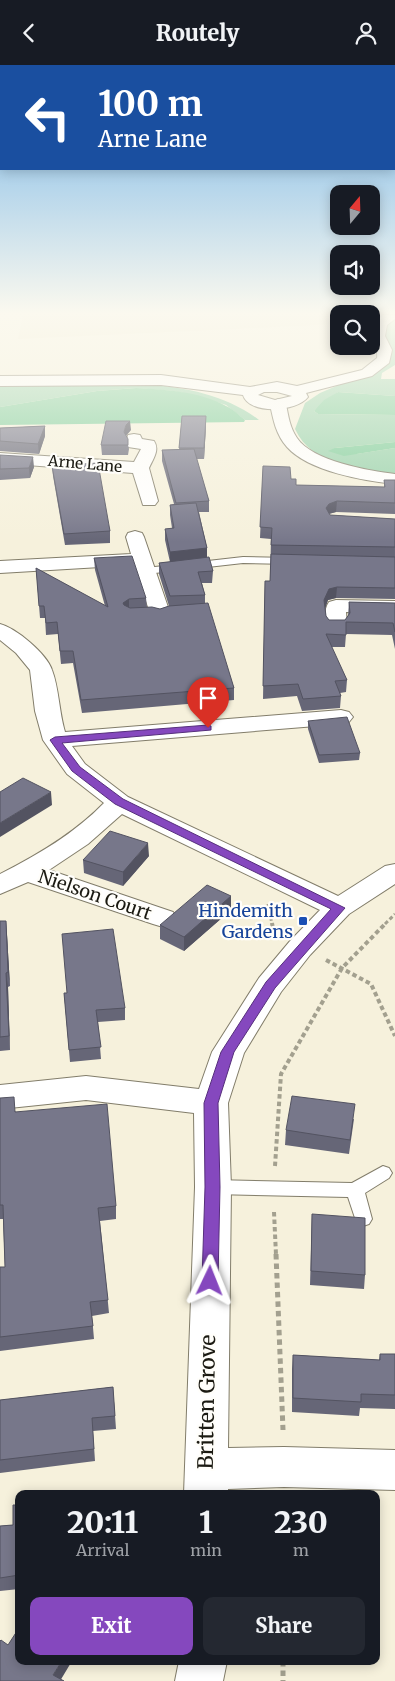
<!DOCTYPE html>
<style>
body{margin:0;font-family:Merriweather,serif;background:#242831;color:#f1f3f6;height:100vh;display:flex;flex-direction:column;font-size:19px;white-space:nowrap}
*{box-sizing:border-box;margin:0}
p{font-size:16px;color:#9ea1a6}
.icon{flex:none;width:28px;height:28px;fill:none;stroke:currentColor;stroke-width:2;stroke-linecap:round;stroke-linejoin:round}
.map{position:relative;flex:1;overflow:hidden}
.details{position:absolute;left:15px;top:1425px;width:365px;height:175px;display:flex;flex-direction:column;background:#171b24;border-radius:10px;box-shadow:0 2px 12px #0003}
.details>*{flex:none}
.top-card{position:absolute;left:0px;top:0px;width:395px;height:105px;box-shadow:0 2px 12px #0003;background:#1a4fa0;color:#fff;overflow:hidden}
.needle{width:32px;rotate:19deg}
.fabs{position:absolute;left:330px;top:120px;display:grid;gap:10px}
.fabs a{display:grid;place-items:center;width:50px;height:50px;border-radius:10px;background:#171b24;box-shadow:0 2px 12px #0003;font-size:25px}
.pin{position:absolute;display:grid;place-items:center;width:42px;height:42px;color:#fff;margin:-51px -21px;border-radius:50% 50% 50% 0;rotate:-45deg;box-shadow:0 0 5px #0007}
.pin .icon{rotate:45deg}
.me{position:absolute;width:55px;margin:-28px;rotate:2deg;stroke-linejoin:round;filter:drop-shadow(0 0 4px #0008)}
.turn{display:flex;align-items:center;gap:18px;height:105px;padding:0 15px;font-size:22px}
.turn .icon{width:65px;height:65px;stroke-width:2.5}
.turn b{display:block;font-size:35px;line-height:42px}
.eta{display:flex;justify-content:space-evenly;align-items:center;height:85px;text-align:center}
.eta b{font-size:30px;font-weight:800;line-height:35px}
.primary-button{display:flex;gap:10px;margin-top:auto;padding:10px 15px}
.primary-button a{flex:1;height:58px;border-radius:10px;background:#8548be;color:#fff;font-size:20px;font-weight:800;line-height:58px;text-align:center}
.primary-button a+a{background:#242831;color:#f1f3f6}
header{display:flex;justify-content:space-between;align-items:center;height:65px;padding:0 15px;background:#171b24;font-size:22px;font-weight:800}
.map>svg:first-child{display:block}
.built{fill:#ede6ca}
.green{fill:#96d1aa}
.forest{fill:#7ccc99}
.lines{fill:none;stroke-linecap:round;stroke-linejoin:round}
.lane-casing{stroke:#827d6a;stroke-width:2}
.street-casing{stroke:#827d6a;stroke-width:2}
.secondary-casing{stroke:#827d6a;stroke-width:2}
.path-far2{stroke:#a3a08f;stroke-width:3;stroke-dasharray:4 2.5;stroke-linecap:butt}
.path-far1{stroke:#a3a08f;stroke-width:4;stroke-dasharray:4.5 3;stroke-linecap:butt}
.path{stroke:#a3a08f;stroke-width:5;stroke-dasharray:5.5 4;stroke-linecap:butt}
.lane{fill:#fff;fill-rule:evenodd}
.street{fill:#fff;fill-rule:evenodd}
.secondary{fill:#fff;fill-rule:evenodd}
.wall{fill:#667}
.shaded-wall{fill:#535361}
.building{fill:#77778a;stroke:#535361}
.route{fill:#8548be;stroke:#562f7c}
.transit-dot{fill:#1a4fb4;stroke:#fffefa;stroke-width:2}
.labels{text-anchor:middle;stroke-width:4.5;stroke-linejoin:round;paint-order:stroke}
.far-street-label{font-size:15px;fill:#1b1a12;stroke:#fffefa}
.street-label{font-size:18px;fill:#1b1a12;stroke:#fffefa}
.transit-label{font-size:18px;fill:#164399;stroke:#fffefa;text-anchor:end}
.near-street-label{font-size:21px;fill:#1b1a12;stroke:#fffefa}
</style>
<header><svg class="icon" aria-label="back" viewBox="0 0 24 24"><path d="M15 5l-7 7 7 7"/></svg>Routely<svg class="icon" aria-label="person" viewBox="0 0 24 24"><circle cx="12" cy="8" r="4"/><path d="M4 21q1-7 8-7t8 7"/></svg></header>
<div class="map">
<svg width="395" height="1616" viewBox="0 0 395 1616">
<rect width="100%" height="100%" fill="#f6f1dc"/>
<!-- built -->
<path class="built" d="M23,250H339V259L18,274Z"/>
<!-- green -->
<path class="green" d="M395,250V300L382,308L381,314H395V331L338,327L314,346L318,349L395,350V377L335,383L356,389L395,383V410C359,405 312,401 295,364L305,338L320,328L376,304L382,261Z
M147,319C188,323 226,330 259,355H245L226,340L198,331L173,326L136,323L97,326L0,342V320Z"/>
<!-- forest -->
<path class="forest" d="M136,323C166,325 199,326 226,341C233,344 239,350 245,355L244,357L0,360V342L97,326Z
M338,327L395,331V350L318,349L314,346L324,335Z
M395,377V383L344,391L328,386L335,383Z"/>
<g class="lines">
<defs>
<path id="lane" d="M243,492L290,493L295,496L290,499L243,498L146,509L141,506L146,503Z
M383,1101L389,1103L392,1108L389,1113L365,1128L372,1154L369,1159L363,1161L357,1159L348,1132L213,1129L207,1127L204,1122L207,1117L213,1115L352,1118Z"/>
<path id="street" d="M278,334L286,339C288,350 290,363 297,373C312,396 369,406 395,409V419C364,416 308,406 287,382C276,370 273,354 270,339Z
M134,369L140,370L142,374L154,376C160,385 153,394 149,403L158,436L155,440H143L133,408L0,398V388L134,397L141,384L128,382L126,378L128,370Z
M135,466L142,468L144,472L170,548L167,552L160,554L153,552L150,548L134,500L0,508V496L131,489L126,472L128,468Z
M336,535L395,536V548L346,547L347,560L344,565L336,566L328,565C324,557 324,544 329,537Z
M0,559C16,563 47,589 52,605C59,623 59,647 65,667L341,645L349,647L353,652L349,657L341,659L72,681L85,699L128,732L338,831L385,801L395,799V819L349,849L310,890L281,927L244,988L228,1038L231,1122L228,1383L284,1382L395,1385V1425L284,1422L228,1424V1429H184L195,1122L194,1048L86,1035L0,1044V1020L86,1011L199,1024L212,987L259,913L290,876L320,845L122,749L88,779L49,805L173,847L177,853L173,859L163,862L153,859L28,817L0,829V809C38,790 75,768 104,738L67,709L43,675L35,646L30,605L16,588L0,575Z
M179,1596H227L223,1616H175Z"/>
<path id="secondary" d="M383,250H395V254L387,260L385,271L392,285L389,298L372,311L306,328L308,332C297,347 249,350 243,330L161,320L0,321V311L161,310L250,322L277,317L297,321L362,305L377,293C379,275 362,265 383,250ZM264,327H277L292,331L275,335L258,330Z"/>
</defs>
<!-- lane casing -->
<use href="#lane" class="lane-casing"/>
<!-- street casing -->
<use href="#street" class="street-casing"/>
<!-- secondary casing -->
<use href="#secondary" class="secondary-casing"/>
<!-- path-far2 -->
<path class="path-far2" d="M268,839L272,859
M385,859L395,849"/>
<!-- path-far1 -->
<path class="path-far1" d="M272,858L274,869
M326,895L371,919L395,971
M275,1101L281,1009L342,903L386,858
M274,1147L276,1190"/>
<!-- path -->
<path class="path" d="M276,1189L283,1365
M283,1596V1616"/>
<!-- lane -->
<use href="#lane" class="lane"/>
<!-- street -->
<use href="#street" class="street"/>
<!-- secondary -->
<use href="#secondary" class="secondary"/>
</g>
<!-- wall -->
<path class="wall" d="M182,351L206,361L204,394H196L209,436V447H199L207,483V493L213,506L212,518H202L205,530V538L234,623V635L82,648L73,598L61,599L58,569L46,570L45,553H40L36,503L105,541L95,505L94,493L146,533L147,542L160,544L169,541L159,509V498L170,497L165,475V464L172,463L170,450V440L174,439L162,396V385H179Z
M45,361V371L39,389L0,386V363Z
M131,365L126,371L129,384L128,390H102L101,380Z
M0,390L34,402L30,413L0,415Z
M52,401L110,466V478L65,480L53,411Z
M263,401L291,414L296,420L384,422V415H395V449L336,447L329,449L330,450L395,454V534L336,533L328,535L325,543L326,551L329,555H345L348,551L349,537L395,538V584L392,570L346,569L345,582H331L347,615L346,627L340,628L341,631L340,643L302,646L297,631L263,634L265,516H270L271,474L260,473Z
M308,656L360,688L359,695L319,698L308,664Z
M149,791L123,821L84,808L83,795Z
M231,831V845L184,886L160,874V860Z
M0,856H6L7,870L10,921L8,922L10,985L0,986Z
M64,928H67L125,943V955L98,957L101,994L70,997Z
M0,1033L16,1047L116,1141V1154L100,1156L109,1248L92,1251L94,1274L0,1286V1202H5L3,1154H0Z
M354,1054L349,1089L285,1080L286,1065Z
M312,1149L365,1210L364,1224L310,1220Z
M380,1289H395V1344L360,1343L359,1351L292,1347V1304L293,1290L379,1295Z
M113,1322L116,1364L93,1366L95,1396L0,1408V1335Z
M19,1440V1524L0,1526V1461L13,1460Z"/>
<!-- shaded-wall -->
<path class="shaded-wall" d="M206,351V361L204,394V383Z
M130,356L131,365L126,370L124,378V367L126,360Z
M45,361V371L39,389L38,379Z
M33,392L34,402L30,413L29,403Z
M337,436L336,447L328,449L326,443L329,439Z
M207,483V494L170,498V487Z
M337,522L336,533L328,535L324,547V535L329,524Z
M129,534V545L123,549V538Z
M51,727L52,740L0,772V758Z
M148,778L149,791L123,821V807Z
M231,831V845L184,886V872Z
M6,856L7,870L10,921L8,907Z
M6,908L8,922L10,985L9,971Z
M62,1596H72L60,1616L53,1610Z"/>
<!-- building -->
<path class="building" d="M182,351H206L204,383H179Z
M106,356H130L126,360L124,367L128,374V380H101Z
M45,361L38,379L0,376V363Z
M194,384L209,436L176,438L162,385Z
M0,390L33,392L29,403L0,404Z
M98,398L110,466L64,469L52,401Z
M263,401L290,402L291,414H296V420L385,422L384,415H395V438L337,436L329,439L326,443L330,450L395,454V482L271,480L272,463L260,462Z
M196,438L207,483L170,487L165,464L174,463L170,440Z
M271,489L395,492V523L337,522L329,524L324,535L326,551L329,555H345L350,548L349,537L395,538V567L393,558L346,557V570L326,569L347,615L335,616L341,631L303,634L298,619L263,621L265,516H270Z
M132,491L146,533L129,534L123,538L124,540L130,543L152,542L160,544L169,541L208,538L234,623L81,635L73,586H60L57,557L46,558L44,541H39L36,503L108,542L94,493Z
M209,492L213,506L198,507L205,530L170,531L159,498Z
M347,652L360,688L319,690L308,656Z
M23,713L51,727L0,758V727Z
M110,766L148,778L123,807L83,795Z
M207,820L231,831L184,872L160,860Z
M0,856H6L8,907L6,908L9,971L0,972Z
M113,864L125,943L96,945L101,982L69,985L64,928H67L62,869Z
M292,1031L355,1039L350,1075L286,1065Z
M14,1032L15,1047L107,1039L116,1141L98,1143L108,1235L90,1237L93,1261L0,1272V1202H5L3,1140H0V1033Z
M312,1149L365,1153V1210L311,1206Z
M380,1289H395V1330L361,1329V1337L293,1333V1290L380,1295Z
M113,1322L115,1351L92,1353L94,1384L0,1395V1335Z
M13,1440H19V1510L0,1513V1461L13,1460Z
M19,1563V1596H62L53,1610L64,1616H0V1576L1,1575L8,1580Z"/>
<!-- sky -->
<linearGradient id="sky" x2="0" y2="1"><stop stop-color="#73b4e7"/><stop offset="0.52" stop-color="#fbf9ef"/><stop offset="1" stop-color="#fbf9ef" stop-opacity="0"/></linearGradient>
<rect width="395" height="477" fill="url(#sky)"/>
<!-- route -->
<path class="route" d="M208,660L211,661V665L62,678L80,702L123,734L345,843L275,923L234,987L218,1038L220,1122L218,1216L216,1220L210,1222L205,1220L202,1216L205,1122L204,1038L221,987L266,917L331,844L115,739L72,706L50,675L55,672Z"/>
<!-- markers -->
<rect class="transit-dot" x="298" y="851" width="10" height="10" rx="2.5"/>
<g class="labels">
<!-- far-street labels -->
<g class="far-street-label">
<text transform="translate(85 399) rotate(5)" y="5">Arne Lane</text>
</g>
<!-- street labels -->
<g class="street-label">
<text transform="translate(95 830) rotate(19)" y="6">Nielson Court</text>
</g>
<!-- transit labels -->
<g class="transit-label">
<text x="293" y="852">Hindemith<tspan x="293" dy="21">Gardens</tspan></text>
</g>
<!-- near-street labels -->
<g class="near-street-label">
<text transform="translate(207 1337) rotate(-89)" y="7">Britten Grove</text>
</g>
</g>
</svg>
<div class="fabs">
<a><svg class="needle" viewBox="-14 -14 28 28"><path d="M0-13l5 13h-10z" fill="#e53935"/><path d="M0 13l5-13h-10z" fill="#9ea1a6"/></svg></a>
<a><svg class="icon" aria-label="sound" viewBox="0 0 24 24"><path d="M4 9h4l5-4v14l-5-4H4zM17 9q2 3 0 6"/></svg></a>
<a><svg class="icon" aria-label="search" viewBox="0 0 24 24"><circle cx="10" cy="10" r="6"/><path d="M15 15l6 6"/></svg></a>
</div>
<div class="pin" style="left:208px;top:663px;background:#d93025"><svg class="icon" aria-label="arrive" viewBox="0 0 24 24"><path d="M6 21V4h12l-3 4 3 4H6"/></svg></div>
<svg class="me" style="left:210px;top:1216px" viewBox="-20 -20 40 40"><path d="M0-17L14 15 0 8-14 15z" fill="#8548be" stroke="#fff" stroke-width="4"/></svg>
<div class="top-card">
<div class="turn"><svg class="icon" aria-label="left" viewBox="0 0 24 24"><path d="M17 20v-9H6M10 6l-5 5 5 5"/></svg><div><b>100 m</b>Arne Lane</div></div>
</div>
<section class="details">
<div class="eta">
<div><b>20:11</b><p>Arrival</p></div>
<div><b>1</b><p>min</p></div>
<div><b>230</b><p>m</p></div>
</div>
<div class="primary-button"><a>Exit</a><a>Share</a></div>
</section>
</div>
